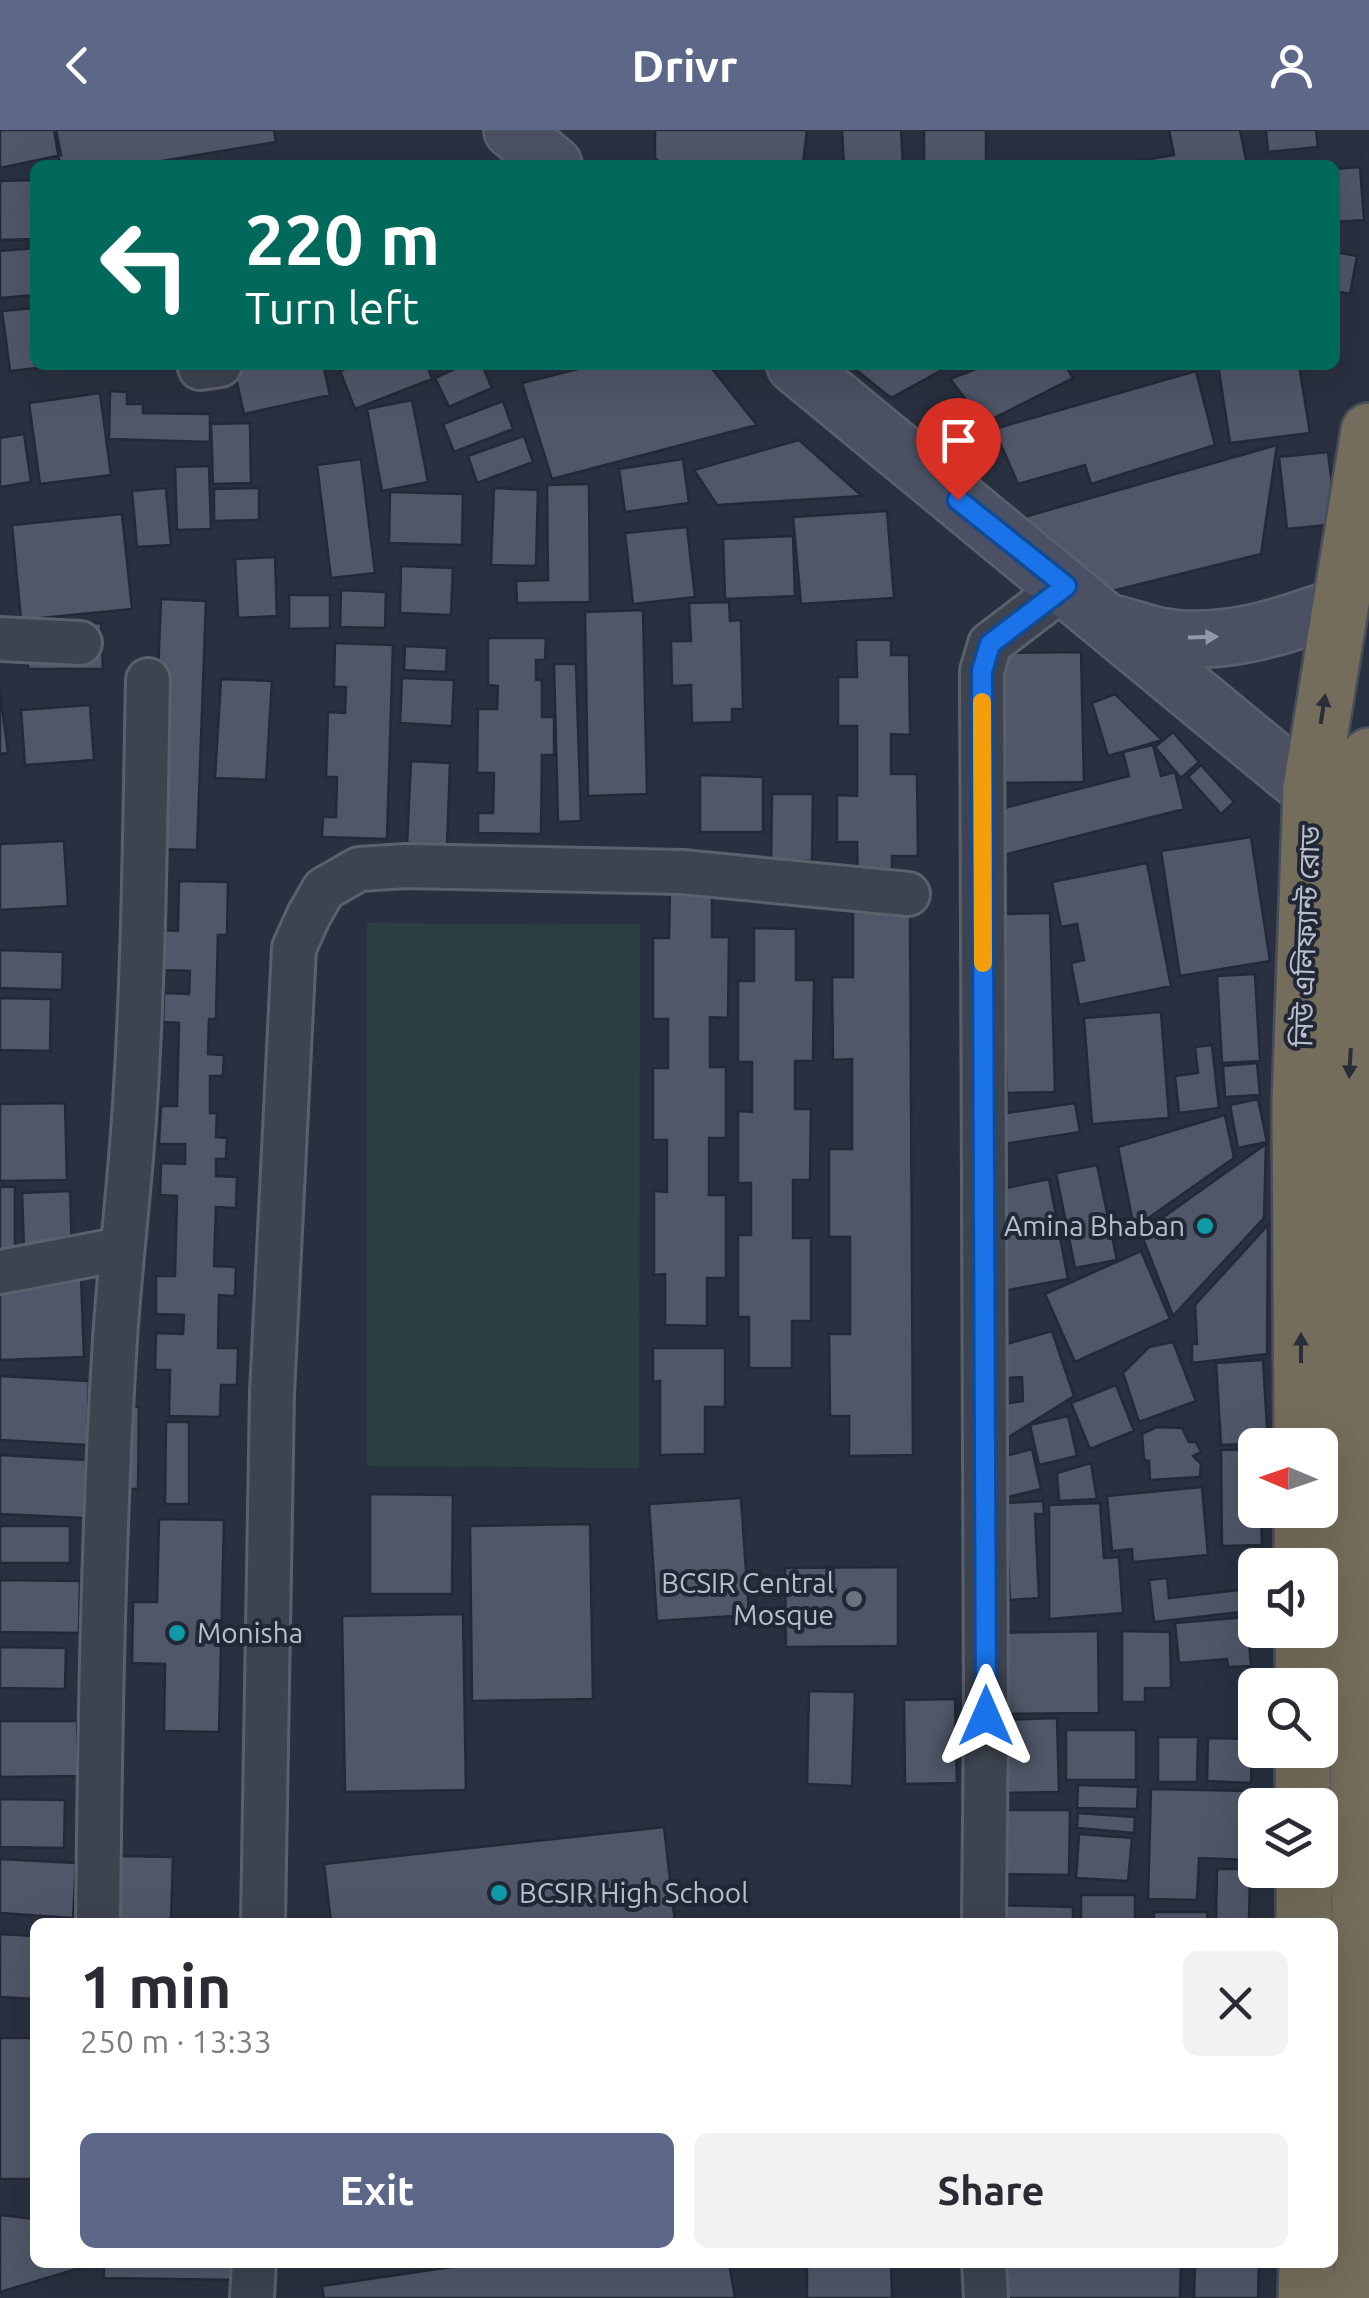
<!DOCTYPE html>
<meta charset="utf-8">
<style>
body{margin:0;font-family:Ubuntu,"Noto Sans Bengali",sans-serif;background:#f2f2f3;color:#2b2b33;height:100vh;display:flex;flex-direction:column;font-size:38px;white-space:nowrap}
*{box-sizing:border-box;margin:0}
p{font-size:32px;color:#7c7c81}
.icon{flex:none;width:55px;height:55px;fill:none;stroke:currentColor;stroke-width:2;stroke-linecap:round;stroke-linejoin:round}
.map{position:relative;flex:1;overflow:hidden}
.drawer{position:absolute;left:30px;top:1788px;width:1308px;height:350px;display:flex;flex-direction:column;background:#fff;border-radius:15px;box-shadow:0 10px 40px #0002}
.drawer>*{flex:none}
.top-card{position:absolute;left:30px;top:30px;width:1310px;height:210px;border-radius:15px;box-shadow:0 10px 40px #0002;background:#00695c;color:#fff;overflow:hidden}
.needle{width:65px;rotate:272deg}
.controls{position:absolute;left:1238px;top:1298px;display:grid;gap:20px}
.controls a{display:grid;place-items:center;width:100px;height:100px;border-radius:15px;background:#fff;box-shadow:0 10px 40px #0002;font-size:50px}
.pin{position:absolute;display:grid;place-items:center;width:85px;height:85px;color:#fff;margin:-102px -42px;border-radius:50% 50% 50% 0;rotate:-45deg;box-shadow:0 0 10px #0007}
.pin .icon{rotate:45deg}
.me{position:absolute;width:110px;margin:-55px;rotate:0deg;stroke-linejoin:round;filter:drop-shadow(0 0 8px #0008)}
.turn{display:flex;align-items:center;gap:35px;height:210px;padding:0 50px;font-size:45px}
.turn .icon{width:130px;height:130px;stroke-width:2.5}
.turn b{display:block;font-size:70px;line-height:85px}
.round{display:grid;place-items:center;flex:none;width:105px;height:105px;border-radius:15px;background:#f2f2f3}
.overview{display:flex;align-items:center;justify-content:space-between;height:170px;padding:0 50px}
h1{font-size:60px;font-weight:700;line-height:75px}
.action{display:flex;gap:20px;margin-top:auto;padding:20px 50px}
.action a{flex:1;height:115px;border-radius:15px;background:#5d6788;color:#fff;font-size:40px;font-weight:700;line-height:115px;text-align:center}
.action a+a{background:#f2f2f3;color:#2b2b33}
header{display:flex;justify-content:space-between;align-items:center;height:130px;padding:0 50px;background:#5d6788;color:#fff;font-size:45px;font-weight:700}
.map>svg:first-child{display:block}
.green{fill:#2c3e41}
.building{fill:#4f5768;stroke:#242937;stroke-width:2.5}
.lines{fill:none;stroke-linecap:round;stroke-linejoin:round}
.street-casing{stroke:#5b606d;stroke-width:48}
.secondary-casing{stroke:#5b606d;stroke-width:60}
.highway-casing{stroke:#484d5a;stroke-width:60}
.street{stroke:#3d434f;stroke-width:42}
.secondary{stroke:#4b5162;stroke-width:55}
.highway{stroke:#756d5b;stroke-width:55}
.oneway{fill:#9398a6}
.oneway2{fill:#292e39}
.route-casing{stroke:#114b97;stroke-width:25}
.route{stroke:#1a73e8;stroke-width:18}
.slow{stroke:#f59e0b;stroke-width:18}
.culture-dot{fill:#0f9aa8;stroke:#212735;stroke-width:4}
.worship-dot{fill:#6b7280;stroke:#212735;stroke-width:4}
.labels{text-anchor:middle;stroke-width:8;stroke-linejoin:round;paint-order:stroke}
.street-label{font-size:28px;fill:#babeca;stroke:#212735}
.poi-label{font-size:28px;fill:#babeca;stroke:#212735;text-anchor:end}
</style>
<header><svg class="icon" aria-label="back" viewBox="0 0 24 24"><path d="M15 5l-7 7 7 7"/></svg>Drivr<svg class="icon" aria-label="person" viewBox="0 0 24 24"><circle cx="12" cy="8" r="4"/><path d="M4 21q1-7 8-7t8 7"/></svg></header>
<div class="map">
<svg width="1369" height="2168" viewBox="0 0 1369 2168">
<rect width="100%" height="100%" fill="#29303f"/>
<!-- green -->
<path class="green" d="M367,793L640,794L639,1338L367,1336Z"/>
<!-- building -->
<path class="building" d="M0,0H56L61,25L0,38Z
M54,0H274L276,12L138,35H60Z
M655,0H807L803,33L663,35L655,28Z
M842,0H901L903,35H844Z
M924,0H986V35H924Z
M1169,0H1240L1247,35H1139L1138,31L1174,25Z
M1266,0H1316L1318,17L1268,22Z
M1360,37L1364,90L1335,92V39Z
M35,50V109L0,110V51Z
M35,118V165L0,168V121Z
M1335,122L1357,126L1350,164L1335,161Z
M35,178V235H64L10,241L2,181Z
M258,235H323L330,265L244,284L234,240Z
M355,235H427L432,249L355,279L340,241Z
M463,235H482L492,258L449,277L435,248Z
M594,235H709L757,295L552,349L522,253Z
M850,235H951L891,268Z
M986,235H1065L1073,248L984,293L950,249Z
M1218,235H1299L1310,303L1230,313Z
M1196,241L1215,315L1091,354L1085,335L1018,354L994,299Z
M110,261L127,262V274H143V283L210,284V312L109,309Z
M100,263L111,345L40,354L29,273Z
M412,270L428,352L382,361L367,279Z
M503,271L513,299L454,322L443,294Z
M250,293L251,353L213,354L211,294Z
M24,304L31,352L0,357V308Z
M524,306L533,332L477,353L468,326Z
M799,310L862,366L717,375L694,340Z
M1277,315L1261,424L1112,461L1017,389Z
M1328,322L1337,394L1287,399L1279,327Z
M361,329L375,443L331,448L317,335Z
M683,329L689,373L625,382L619,339Z
M209,336L211,399L177,400L175,337Z
M589,354L590,472L517,473L516,451L548,450L547,355Z
M166,358L171,415L137,417L132,361Z
M259,358V390L214,391V359Z
M494,358L538,360L536,436L491,435Z
M390,362L463,364L462,415L389,413Z
M887,381L894,468L801,474L793,387Z
M122,384L132,479L21,490L12,395Z
M687,397L695,467L633,474L625,403Z
M793,406L795,466L725,469L723,409Z
M275,427L277,486L238,488L235,429Z
M401,436L453,438L451,485L400,483Z
M341,460L386,462L385,498L340,497Z
M289,465H330V498L289,499Z
M161,469L206,471L197,720L151,719Z
M729,472L730,491L741,490L743,579H732V592L692,593L691,555L672,556L671,511H691L689,473Z
M643,480L647,664L588,666L585,482Z
M101,493L103,539H28L26,494Z
M488,508H546L545,530H536V550H542V587H554V625H542L541,704L478,703V683H493L494,643H477L478,579H497L498,556L488,555Z
M856,510H891V525H909L910,605L891,604V644H917L918,726H892V748L858,749L857,712H837V665L857,666V596H838V547H857Z
M335,513L393,515L387,709L322,707L323,687H336L337,647H326L328,582L345,583L346,557H334Z
M405,516L447,518L446,542L404,540Z
M1081,522L1084,652L998,653L995,523Z
M554,534H576L581,691L558,692Z
M402,548L454,550L452,596L400,593Z
M221,549L272,551L266,650L215,648Z
M0,562L8,623L0,624Z
M1115,564L1162,610L1108,626L1092,573Z
M90,575L94,630L25,635L21,580Z
M1173,602L1199,632L1181,648L1155,617Z
M1153,615L1161,646L1175,642L1184,679L1000,726L989,682L1129,646L1123,622Z
M411,631L450,633L447,716L407,715Z
M1201,635L1234,672L1221,684L1188,647Z
M700,645L763,647V702H700Z
M772,664H813L812,731H771Z
M1251,707L1270,831L1180,846L1161,721Z
M64,711L68,776L0,780V714Z
M1147,733L1171,856L1079,875L1071,833L1084,830L1077,794L1061,797L1052,752Z
M179,751L228,752L227,805H218L216,889H209L208,924L224,925L223,946H210V983H217L216,1007L227,1008L226,1029H216V1046L237,1047L236,1078L216,1077L214,1136L236,1137L235,1166L219,1165L218,1218H238L237,1255H221L220,1287L169,1286L170,1240H155L156,1203L183,1204L184,1185L156,1184V1146H175L177,1066L160,1065L161,1033L185,1034V1014H159L161,976H177L179,893L163,892L164,863L189,864L190,841L160,840L161,800L178,801Z
M670,755L712,756V807H729L728,888L710,887V937H726V1008H709V1065H726V1148H707V1196L665,1195V1144L654,1145V1061L667,1062V1010H653V938H668V889H653V808H669Z
M853,782H910L913,1325L849,1326V1286H830L829,1204H850V1107H829V1019H852V929L833,930L832,847H853Z
M1050,783L1055,962L1007,963L1002,784Z
M754,798L796,799V850H814L813,931H795V979H811L810,1050H793V1108H811V1191H792V1238H749V1187H738V1105H751V1053H738V981L752,982V932H738V851H754Z
M0,820L63,822L62,860L0,858Z
M1255,844L1260,931L1222,933L1217,846Z
M0,868L51,869L50,921L0,920Z
M1161,882L1169,988L1092,994L1084,888Z
M1212,915L1219,978L1179,983L1175,946L1198,943L1195,917Z
M1257,933L1260,965L1225,967L1223,936Z
M1258,969L1267,1012L1238,1018L1230,975Z
M65,973L67,1050L0,1051V974Z
M1075,973L1080,1002L997,1015L993,985Z
M1225,985L1234,1028L1134,1098L1118,1017Z
M1266,1014L1264,1088L1173,1186L1141,1103Z
M1097,1035L1117,1130L1075,1138L1056,1043Z
M1049,1049L1068,1149L1003,1161L991,1061Z
M0,1057H15V1121H0Z
M70,1061L72,1117L24,1119L22,1063Z
M1268,1095L1267,1224L1192,1233V1214H1197L1195,1175Z
M1141,1121L1170,1189L1075,1232L1045,1164Z
M81,1145L84,1227L0,1230V1155Z
M1052,1201L1074,1266L993,1317L992,1276L1023,1271L1022,1247L993,1249V1218Z
M1173,1212L1196,1271L1139,1292L1123,1243L1149,1217Z
M653,1218H725V1277H705V1324L660,1325V1251L653,1252Z
M1263,1230L1268,1313L1221,1315L1216,1233Z
M0,1246L89,1251L87,1315L0,1310Z
M1116,1255L1134,1301L1090,1319L1071,1273Z
M115,1277H139L138,1359H115Z
M1068,1286L1077,1326L1039,1335L1030,1295Z
M166,1292H189V1374H165Z
M1157,1297L1182,1298L1189,1312H1196L1201,1322L1193,1326L1201,1334L1200,1347L1150,1350L1149,1331L1144,1330L1142,1304Z
M1032,1319L1041,1359L1004,1368L994,1329Z
M1255,1319V1380H1261L1262,1415L1222,1416L1221,1320Z
M0,1325L86,1330L84,1388L0,1384Z
M1091,1333L1097,1369L1059,1371L1057,1343Z
M1202,1357L1208,1425L1133,1432L1132,1419L1112,1421L1107,1366Z
M370,1364L453,1365L452,1464H370Z
M741,1368L749,1485L657,1491L649,1374Z
M1043,1371L1044,1384H1035L1039,1468L1010,1470L1005,1373Z
M1100,1373L1104,1428L1119,1427L1123,1483L1049,1489V1375Z
M159,1389L224,1390L219,1602L164,1601L165,1534L132,1533L133,1472H157Z
M590,1394L593,1569L472,1571L470,1396Z
M0,1396H70V1433H0Z
M898,1437V1516L786,1517L785,1438Z
M1167,1448L1169,1468L1239,1460L1241,1482L1154,1492L1149,1450Z
M0,1450L80,1451L79,1503L0,1502Z
M463,1484L466,1660L345,1662L342,1486Z
M1247,1487L1251,1536L1228,1537L1227,1529L1179,1533L1175,1493Z
M1098,1501L1099,1583L995,1584L993,1503Z
M1122,1501L1170,1502L1171,1558H1145V1572H1122Z
M0,1517L66,1518L65,1559L0,1558Z
M809,1561L855,1562L852,1656L807,1654Z
M955,1569L957,1653L905,1654L904,1570Z
M1057,1588L1059,1662L1001,1663L1000,1590Z
M0,1591H77L78,1646L0,1647Z
M1066,1600H1136V1650H1066Z
M1158,1607H1198L1197,1652H1158Z
M1208,1608L1252,1609L1251,1653L1207,1651Z
M1078,1655L1138,1657L1137,1679L1077,1678Z
M1151,1659L1251,1661L1249,1730L1199,1728L1197,1770L1148,1769Z
M0,1669L65,1670L64,1718L0,1717Z
M1001,1680H1070L1069,1745L1000,1744Z
M1078,1683L1135,1687L1134,1703L1077,1698Z
M664,1697L675,1792H331L324,1734Z
M1079,1704L1132,1708L1128,1751L1076,1748Z
M118,1726L173,1727L171,1792H115Z
M0,1729L76,1733L73,1788L0,1783Z
M1217,1739H1250L1249,1792H1216Z
M1081,1765H1135V1792H1081Z
M993,1775L1073,1777V1792H993Z
M1154,1782H1207L1208,1792H1154Z
M0,1804L35,1806V1869L0,1867Z
M0,1908H35V2049H0Z
M0,2085L35,2089V2132L93,2134L0,2162Z
M104,2132H243L242,2150L104,2148Z
M485,2132H729L735,2168H324L322,2156Z
M807,2132H891L892,2168H807Z
M996,2132H1181L1180,2168H995Z
M1195,2132H1259L1258,2168H1194Z"/>
<g class="lines">
<defs>
<path id="street" d="M200,238L220,235
M0,509L80,513
M0,1142L122,1119
M98,1792C100,1598 103,1403 115,1209C120,1135 129,1063 134,989C144,843 145,696 148,550
M263,1792L272,1263L294,818L309,785L324,759L359,739L406,736L682,742L908,764
M984,1792L986,1586L982,541L990,514L1066,456
M984,2132L986,2168
M252,2168L254,2132"/>
<path id="secondary" d="M512,0L554,35
M795,235L1344,688
M1116,494C1128,497 1141,502 1154,505C1217,519 1282,497 1340,476"/>
<path id="highway" d="M1302,1315L1300,974L1311,658L1369,301
M1302,1380V1435
M1303,1500V1555
M1303,1620V1675
M1304,1740V1792
M1306,2168L1307,2132
M1360,2168L1365,2109L1361,1996L1355,1136L1346,1023L1359,701L1369,626"/>
</defs>
<!-- street casing -->
<use href="#street" class="street-casing"/>
<!-- secondary casing -->
<use href="#secondary" class="secondary-casing"/>
<!-- highway casing -->
<use href="#highway" class="highway-casing"/>
<!-- street -->
<use href="#street" class="street"/>
<!-- secondary -->
<use href="#secondary" class="secondary"/>
<!-- highway -->
<use href="#highway" class="highway"/>
</g>
<!-- one-way arrows -->
<defs><path id="oneway-solid" d="M-6-.8H1V-3.2L6.5 0L1 3.2V.8H-6Z" transform="scale(2.5)"/></defs>
<use class="oneway" href="#oneway-solid" transform="translate(1203 507) rotate(-2)"/>
<g class="oneway2">
<use href="#oneway-solid" transform="translate(1323 579) rotate(-81)"/>
<use href="#oneway-solid" transform="translate(1350 933) rotate(93)"/>
<use href="#oneway-solid" transform="translate(1301 1218) rotate(-90)"/>
</g>
<g class="lines">
<defs>
<path id="route" d="M958,370L1066,456L990,514L982,541L986,1586"/>
</defs>
<!-- route casing -->
<use href="#route" class="route-casing"/>
<!-- route -->
<use href="#route" class="route"/>
<!-- slow -->
<path class="slow" d="M982,572L983,833"/>
</g>
<!-- markers -->
<g class="culture-dot">
<circle cx="1205" cy="1096" r="10"/>
<circle cx="177" cy="1503" r="10"/>
<circle cx="499" cy="1763" r="10"/>
</g>
<circle class="worship-dot" cx="854" cy="1469" r="10"/>
<g class="labels">
<!-- street labels -->
<g class="street-label">
<text transform="translate(1306 806) rotate(-88)" y="10">নিউ এলিফ্যান্ট রোড</text>
</g>
<!-- poi labels -->
<g class="poi-label">
<text x="1185" y="1106">Amina Bhaban</text>
<text x="834" y="1463">BCSIR Central<tspan x="834" dy="32">Mosque</tspan></text>
<text x="197" y="1513" text-anchor="start">Monisha</text>
<text x="519" y="1773" text-anchor="start">BCSIR High School</text>
</g>
</g>
</svg>
<div class="controls">
<a><svg class="needle" viewBox="-14 -14 28 28"><path d="M0-13l5 13h-10z" fill="#e53935"/><path d="M0 13l5-13h-10z" fill="#7c7c81"/></svg></a>
<a><svg class="icon" aria-label="sound" viewBox="0 0 24 24"><path d="M4 9h4l5-4v14l-5-4H4zM17 9q2 3 0 6"/></svg></a>
<a><svg class="icon" aria-label="search" viewBox="0 0 24 24"><circle cx="10" cy="10" r="6"/><path d="M15 15l6 6"/></svg></a>
<a><svg class="icon" aria-label="layers" viewBox="0 0 24 24"><path d="M12 4l9 5-9 5-9-5zM3 14l9 5 9-5"/></svg></a>
</div>
<div class="pin" style="left:958px;top:370px;background:#d93025"><svg class="icon" aria-label="arrive" viewBox="0 0 24 24"><path d="M6 21V4h12l-3 4 3 4H6"/></svg></div>
<svg class="me" style="left:986px;top:1586px" viewBox="-20 -20 40 40"><path d="M0-17L14 15 0 8-14 15z" fill="#1a73e8" stroke="#fff" stroke-width="4"/></svg>
<div class="top-card">
<div class="turn"><svg class="icon" aria-label="left" viewBox="0 0 24 24"><path d="M17 20v-9H6M10 6l-5 5 5 5"/></svg><div><b>220 m</b>Turn left</div></div>
</div>
<section class="drawer">
<div class="overview"><div><h1>1 min</h1><p>250 m · 13:33</p></div><a class="round"><svg class="icon" aria-label="close" viewBox="0 0 24 24"><path d="M6 6l12 12M18 6L6 18"/></svg></a></div>
<div class="action"><a>Exit</a><a>Share</a></div>
</section>
</div>
